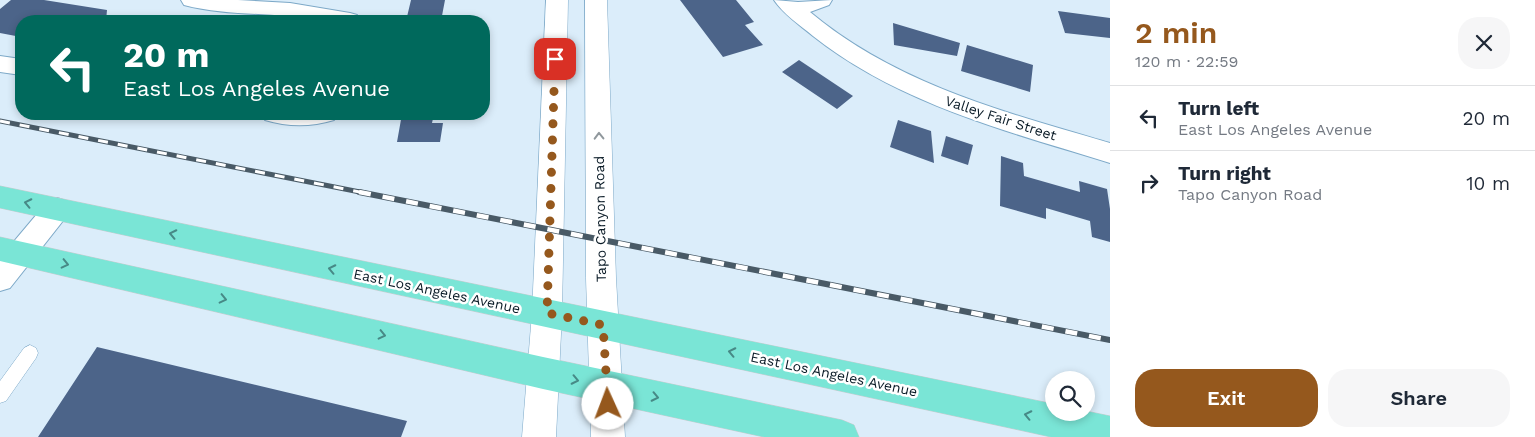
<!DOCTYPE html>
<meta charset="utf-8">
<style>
body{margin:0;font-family:"Work Sans",sans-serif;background:#f6f6f7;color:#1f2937;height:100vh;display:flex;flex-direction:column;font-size:19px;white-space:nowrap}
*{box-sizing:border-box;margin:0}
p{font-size:16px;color:#747a83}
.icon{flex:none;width:28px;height:28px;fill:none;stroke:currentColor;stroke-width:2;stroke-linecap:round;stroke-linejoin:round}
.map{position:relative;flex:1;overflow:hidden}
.details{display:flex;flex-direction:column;background:#fff;width:425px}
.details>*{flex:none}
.top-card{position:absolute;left:15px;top:15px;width:475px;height:105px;border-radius:20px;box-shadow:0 2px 8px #0003;background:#00695c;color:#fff;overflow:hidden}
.controls{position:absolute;left:1045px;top:371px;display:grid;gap:10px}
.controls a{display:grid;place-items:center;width:50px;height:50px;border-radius:50%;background:#fff;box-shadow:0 2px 8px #0003;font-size:25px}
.pin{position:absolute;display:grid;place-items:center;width:42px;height:42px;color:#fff;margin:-21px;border-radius:10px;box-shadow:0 2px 8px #0006}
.me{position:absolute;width:55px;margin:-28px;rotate:358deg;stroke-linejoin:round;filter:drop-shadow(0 0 4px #0008)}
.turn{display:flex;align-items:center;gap:18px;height:105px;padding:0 25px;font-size:22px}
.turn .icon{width:65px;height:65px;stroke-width:2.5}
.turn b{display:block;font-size:35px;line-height:42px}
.round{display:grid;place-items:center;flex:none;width:52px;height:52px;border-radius:20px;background:#f6f6f7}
.headline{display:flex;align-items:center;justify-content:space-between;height:85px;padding:0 25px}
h1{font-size:30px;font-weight:600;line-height:38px;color:#95581d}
.button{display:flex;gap:10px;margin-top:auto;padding:10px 25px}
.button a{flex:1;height:58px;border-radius:20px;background:#95581d;color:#fff;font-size:20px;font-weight:600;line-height:58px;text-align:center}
.button a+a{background:#f6f6f7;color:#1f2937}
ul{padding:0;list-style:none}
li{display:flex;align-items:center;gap:15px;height:65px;padding:0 25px;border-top:1px solid #e0e1e3}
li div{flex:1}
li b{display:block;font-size:19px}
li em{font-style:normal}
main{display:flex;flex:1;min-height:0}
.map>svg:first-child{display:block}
.building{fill:#4c6489}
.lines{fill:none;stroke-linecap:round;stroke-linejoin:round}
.service-casing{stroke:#7da9c8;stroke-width:1}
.minor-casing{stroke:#7da9c8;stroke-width:2}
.secondary-casing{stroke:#7da9c8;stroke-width:1}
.primary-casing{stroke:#c9cccf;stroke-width:1}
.service{fill:#fff;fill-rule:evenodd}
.minor{fill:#fff;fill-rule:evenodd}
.secondary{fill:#fff;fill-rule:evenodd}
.primary{fill:#7ae5d6;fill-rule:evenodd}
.rail-far1-casing{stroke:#495a66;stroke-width:5}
.rail-casing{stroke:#495a66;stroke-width:6}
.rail-far1{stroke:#fff;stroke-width:3;stroke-dasharray:10;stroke-linecap:butt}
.rail{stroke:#fff;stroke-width:4.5;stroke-dasharray:12;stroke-linecap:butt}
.oneway{stroke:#90989d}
.oneway2{stroke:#478986}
.route{stroke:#95581d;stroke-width:9;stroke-dasharray:0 16.2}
.labels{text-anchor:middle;stroke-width:5;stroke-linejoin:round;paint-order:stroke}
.street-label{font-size:14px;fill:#081925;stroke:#fff}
</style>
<main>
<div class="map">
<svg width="1110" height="437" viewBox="0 0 1110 437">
<rect width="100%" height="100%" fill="#dbedfa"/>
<!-- building -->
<path class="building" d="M11,0H44L107,10L106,21H21V37L0,33V9Z
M411,0H445L441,21H406Z
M680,0H736L754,22L745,25L763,45L723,57Z
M1058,11L1110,18V38L1065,33Z
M893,23L960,43L957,56L894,45Z
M967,45L1033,65L1030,92L961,71Z
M799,60L853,96L837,109L782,72Z
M402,114H434L432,123H443L440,142H397Z
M898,120L931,131L934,163L890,147Z
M946,136L973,145L968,165L941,156Z
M1001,156L1023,163L1024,176L1080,192L1079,181L1107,189L1110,209V242L1092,237L1090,221L1046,208V219L1000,206Z
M97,347L407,421L401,437H38Z"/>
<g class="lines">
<defs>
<path id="service" d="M30,345L36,348L38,353L36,358L6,401L0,403V381L24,348Z"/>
<path id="minor" d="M181,0H238L290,3L350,13L357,15L360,20C343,27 307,18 288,16C253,13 218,14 184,5Z
M774,0L798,2L832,0L829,5L810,12C896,84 1004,112 1110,143V163C1007,131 899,104 813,36C800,25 783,14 774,0Z
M0,56L21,59V75L0,72Z
M261,114H338L334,120C311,127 288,127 265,120Z
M57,198L66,201L70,209L66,217L10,288L0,291V258L48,201Z"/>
<path id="secondary" d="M546,0H568L562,313L556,437H522L532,313Z
M585,0H607L616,278L625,437H591L586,278Z"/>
<path id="primary" d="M0,186L1054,404V412L1086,411L1110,416V437H1051L0,208Z
M0,237L543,357L842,420L854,425L859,437H764L543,389L0,261Z"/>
</defs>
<!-- service casing -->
<use href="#service" class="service-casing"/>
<!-- minor casing -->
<use href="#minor" class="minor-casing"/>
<!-- secondary casing -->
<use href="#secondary" class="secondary-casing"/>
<!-- primary casing -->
<use href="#primary" class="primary-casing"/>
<!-- service -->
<use href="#service" class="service"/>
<!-- minor -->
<use href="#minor" class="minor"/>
<!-- secondary -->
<use href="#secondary" class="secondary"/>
<!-- primary -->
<use href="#primary" class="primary"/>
<defs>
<path id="rail-far1" d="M0,121L365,193"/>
<path id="rail" d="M359,192L1110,340"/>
</defs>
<!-- rail-far1 casing -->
<use href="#rail-far1" class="rail-far1-casing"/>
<!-- rail casing -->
<use href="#rail" class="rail-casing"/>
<!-- rail-far1 -->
<use href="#rail-far1" class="rail-far1"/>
<!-- rail -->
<use href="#rail" class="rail"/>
</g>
<!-- one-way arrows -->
<defs><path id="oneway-chevron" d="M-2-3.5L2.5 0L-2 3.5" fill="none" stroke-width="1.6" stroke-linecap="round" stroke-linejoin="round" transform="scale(1.25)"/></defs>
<use class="oneway" href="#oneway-chevron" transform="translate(599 136) rotate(-91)"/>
<g class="oneway2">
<use href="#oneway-chevron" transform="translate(28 203) rotate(-168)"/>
<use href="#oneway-chevron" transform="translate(173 234) rotate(-168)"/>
<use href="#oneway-chevron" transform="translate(65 264) rotate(13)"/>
<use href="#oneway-chevron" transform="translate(332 269) rotate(-168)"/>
<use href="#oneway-chevron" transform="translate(223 299) rotate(13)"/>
<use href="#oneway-chevron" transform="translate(382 335) rotate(13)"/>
<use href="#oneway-chevron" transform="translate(732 352) rotate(-168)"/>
<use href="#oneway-chevron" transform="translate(575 380) rotate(12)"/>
<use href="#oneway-chevron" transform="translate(655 397) rotate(12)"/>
<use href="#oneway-chevron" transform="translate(1028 415) rotate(-168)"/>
</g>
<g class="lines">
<!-- route -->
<path class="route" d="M555,59L547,313L603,325L608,404"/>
</g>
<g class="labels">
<!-- street labels -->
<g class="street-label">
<text transform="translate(1001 118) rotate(18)" y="5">Valley Fair Street</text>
<text transform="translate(600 219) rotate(-91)" y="5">Tapo Canyon Road</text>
<text transform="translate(437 291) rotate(12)" y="5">East Los Angeles Avenue</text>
<text transform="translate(834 374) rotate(12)" y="5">East Los Angeles Avenue</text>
</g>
</g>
</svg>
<div class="controls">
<a><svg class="icon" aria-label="search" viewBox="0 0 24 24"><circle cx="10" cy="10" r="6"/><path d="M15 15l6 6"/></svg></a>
</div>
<div class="pin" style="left:555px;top:59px;background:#d93025"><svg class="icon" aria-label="arrive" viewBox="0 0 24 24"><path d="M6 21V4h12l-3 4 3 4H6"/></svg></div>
<svg class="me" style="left:608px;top:404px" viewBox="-20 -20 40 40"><circle r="19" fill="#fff"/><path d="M0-13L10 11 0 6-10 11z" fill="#95581d"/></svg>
<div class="top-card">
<div class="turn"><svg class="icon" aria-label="left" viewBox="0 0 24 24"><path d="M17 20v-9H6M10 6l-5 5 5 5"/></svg><div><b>20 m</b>East Los Angeles Avenue</div></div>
</div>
</div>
<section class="details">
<div class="headline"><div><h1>2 min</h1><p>120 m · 22:59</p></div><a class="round"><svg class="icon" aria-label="close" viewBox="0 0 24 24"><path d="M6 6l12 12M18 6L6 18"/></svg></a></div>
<ul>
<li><svg class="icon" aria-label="left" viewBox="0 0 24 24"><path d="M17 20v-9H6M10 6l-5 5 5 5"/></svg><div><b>Turn left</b><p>East Los Angeles Avenue</p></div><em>20 m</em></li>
<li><svg class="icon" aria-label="right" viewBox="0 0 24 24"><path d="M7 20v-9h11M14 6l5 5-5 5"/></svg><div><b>Turn right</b><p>Tapo Canyon Road</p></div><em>10 m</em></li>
</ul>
<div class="button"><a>Exit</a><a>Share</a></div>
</section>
</main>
